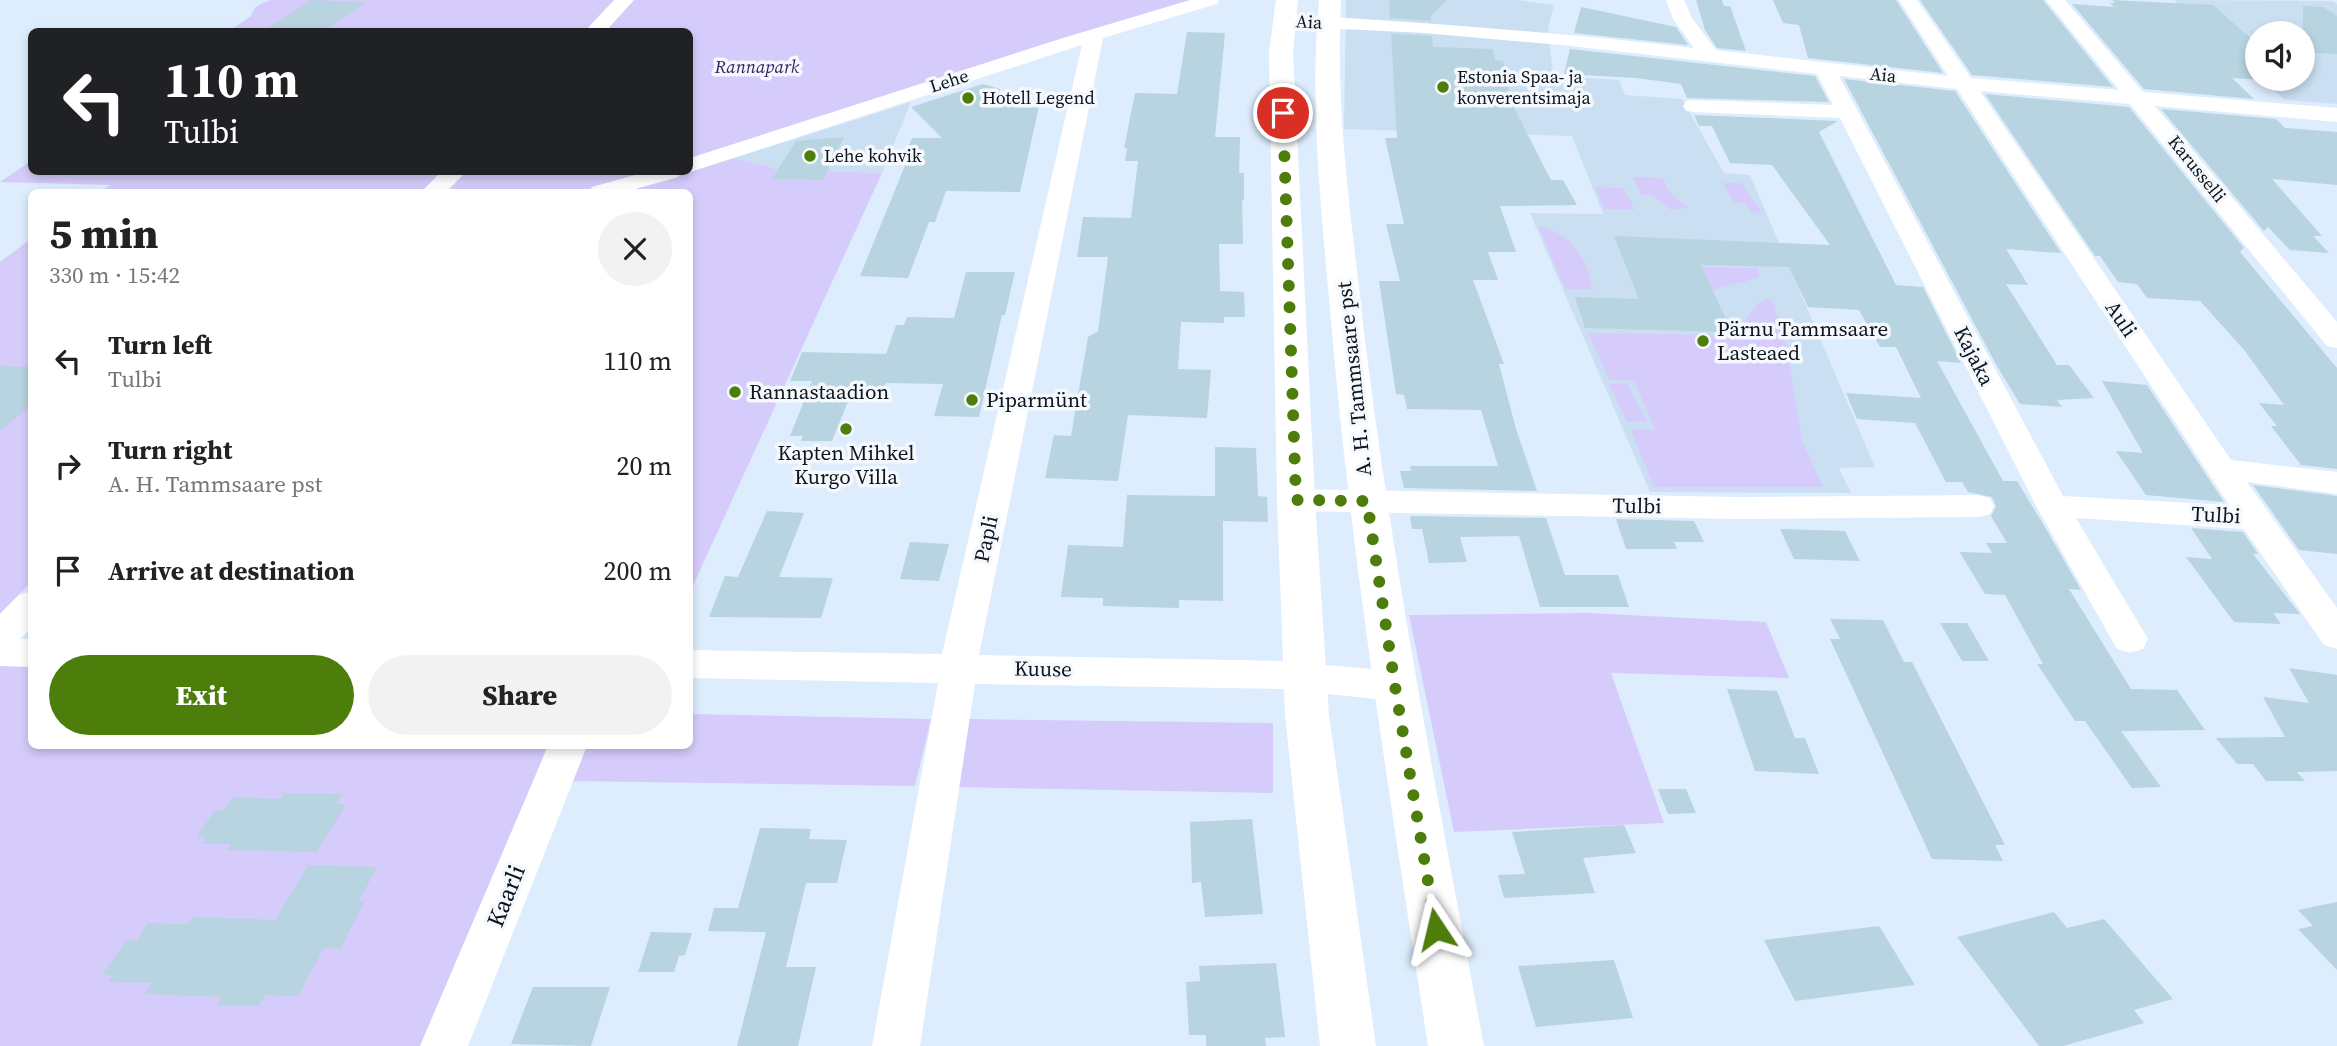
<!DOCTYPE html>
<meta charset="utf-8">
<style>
body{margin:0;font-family:"Source Serif 4",serif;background:#f2f2f2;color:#222;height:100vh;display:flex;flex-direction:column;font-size:26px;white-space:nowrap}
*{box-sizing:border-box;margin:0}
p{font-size:23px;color:#767676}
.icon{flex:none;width:38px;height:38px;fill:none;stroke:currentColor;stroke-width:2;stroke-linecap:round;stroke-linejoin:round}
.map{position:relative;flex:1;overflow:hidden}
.panel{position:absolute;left:28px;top:189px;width:665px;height:560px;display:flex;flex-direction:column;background:#fff;border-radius:10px;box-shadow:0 4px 10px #0003}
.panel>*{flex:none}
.banner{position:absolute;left:28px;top:28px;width:665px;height:147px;border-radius:10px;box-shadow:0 4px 10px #0003;background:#202124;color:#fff;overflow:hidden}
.buttons{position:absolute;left:2245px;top:21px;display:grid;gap:14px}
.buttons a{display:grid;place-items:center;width:70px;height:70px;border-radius:50%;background:#fff;box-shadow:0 4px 10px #0003;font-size:35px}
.pin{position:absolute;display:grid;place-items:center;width:60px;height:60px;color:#fff;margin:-30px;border:4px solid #fff;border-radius:50%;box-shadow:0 2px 7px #0007}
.me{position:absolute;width:77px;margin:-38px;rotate:350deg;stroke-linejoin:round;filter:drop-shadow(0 0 5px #0008)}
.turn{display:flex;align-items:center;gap:24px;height:147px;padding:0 21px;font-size:32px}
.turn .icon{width:91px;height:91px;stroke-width:2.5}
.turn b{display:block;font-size:49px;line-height:60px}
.round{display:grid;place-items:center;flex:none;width:74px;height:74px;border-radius:37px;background:#f2f2f2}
.head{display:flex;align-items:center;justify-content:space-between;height:119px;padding:0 21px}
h1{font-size:42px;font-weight:800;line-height:52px}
.cta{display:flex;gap:14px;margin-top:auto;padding:14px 21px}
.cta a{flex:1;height:80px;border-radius:42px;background:#4d7e0c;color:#fff;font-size:28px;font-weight:800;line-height:80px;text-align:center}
.cta a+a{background:#f2f2f2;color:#222}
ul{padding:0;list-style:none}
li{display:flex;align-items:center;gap:21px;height:105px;padding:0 21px}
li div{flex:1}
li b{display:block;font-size:26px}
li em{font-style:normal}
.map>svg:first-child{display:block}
.built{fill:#cadff2}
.green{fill:#d6ccfc}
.building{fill:#b7d4e0}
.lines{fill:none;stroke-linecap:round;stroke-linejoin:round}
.minor{fill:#fff;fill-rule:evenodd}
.tertiary{fill:#fff;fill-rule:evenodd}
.route{stroke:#4d7e0c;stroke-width:12;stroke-dasharray:0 21.6}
.poi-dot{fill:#4d7e0c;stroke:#f5f9fd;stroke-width:2.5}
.labels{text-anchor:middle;stroke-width:7;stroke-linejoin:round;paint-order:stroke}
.far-street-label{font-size:18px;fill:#0e151c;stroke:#f5f9fd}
.far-park-label{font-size:18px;font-style:italic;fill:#341c63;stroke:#f5f9fd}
.far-poi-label{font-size:18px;fill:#0e151c;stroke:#f5f9fd;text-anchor:start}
.street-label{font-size:21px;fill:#0e151c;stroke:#f5f9fd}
.poi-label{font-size:21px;fill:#0e151c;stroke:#f5f9fd;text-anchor:start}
.near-street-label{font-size:24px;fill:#0e151c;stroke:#f5f9fd}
</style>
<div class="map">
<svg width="2337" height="1046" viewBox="0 0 2337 1046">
<rect width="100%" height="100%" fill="#ddedfd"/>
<!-- built -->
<path class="built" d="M1346,0H1517L1554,5L1548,28L1553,76L1619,80L1625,95L1682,99L1724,173L1750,175L1875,467L1839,468L1851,493L1650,492L1530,213L1603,214L1572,136L1344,129Z
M2174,0L2332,1L2337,4V104L2285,100L2260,79H2303V33H2258L2257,76Z
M911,102L882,173L827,171L823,180L772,179L777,169L734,158Z"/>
<!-- green -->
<path class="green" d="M271,0H1197L690,159V32H228L251,16C253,6 262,3 271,0Z
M734,158L778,169L773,179L823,180L827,171L882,173L690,592V192H624Z
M31,161L32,172H652L586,192H100L110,185L0,182Z
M1633,177L1663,178L1669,192L1688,208L1671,210L1653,196L1641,195Z
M1723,183H1741L1762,212L1752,213L1745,203L1733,202Z
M1595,187L1624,188L1635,210L1604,209Z
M1538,226C1573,233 1585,258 1593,289H1565Z
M31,239V582L0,614V262Z
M1684,267L1758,268L1759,276C1743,286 1724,282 1710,293Z
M1768,298L1774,303L1776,313L1782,322L1802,441L1823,487H1654L1631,430L1655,429L1634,381L1609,380L1588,333L1738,335C1745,323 1754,303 1768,298Z
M1627,383L1647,422H1627L1609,384Z
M1588,613L1766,622L1789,678L1611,673L1664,823L1454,832L1409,615Z
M31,661L32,746H547L516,831L426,1046H0V664Z
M690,714L931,719L915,786L569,781L585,746H690Z
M968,719L1273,723V793L956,787Z"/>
<!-- building -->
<path class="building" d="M311,0L365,2L323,32H262Z
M1389,0H1447L1431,16V21L1390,18Z
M1696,0H1722L1724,6H1730L1746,51L1717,48L1705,30Z
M1773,0H1896L1943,73L1808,58L1799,25L1783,23Z
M1920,0H2043L2113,87L1972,75Z
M2112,0L2213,5L2258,45V50H2255L2258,53V79L2280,81L2232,78L2254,99L2144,89L2072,4L2114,7L2110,3H2115Z
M2303,6L2323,7L2337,16V54L2303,52Z
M1581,7L1676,27L1688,45L1574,33Z
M1187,32L1225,33L1215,137H1240L1239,173H1244V200H1242L1243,244H1219L1220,291L1244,292L1245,317H1224V323L1181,322L1178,369L1211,370L1207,418L1128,415L1118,481L1045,478L1054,435L1071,436L1088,337L1098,331L1108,257H1077L1083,217L1131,218L1138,161H1125L1127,148H1124L1135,93L1177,94Z
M1391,34L1432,36L1433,47L1493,49L1495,60L1503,61L1512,104L1551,180H1563L1577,205L1500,206L1516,252H1488L1498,280H1473L1504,364H1499L1516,429L1537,491L1404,488L1400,471H1411L1410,466H1498L1481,410L1407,409L1404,395L1396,394L1379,281H1400L1386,224H1404L1385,138H1397Z
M1570,49L1815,76L1829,102L1687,98L1681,84L1636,78L1564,74Z
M1844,79L1955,91L2061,253L2006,249L2028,285L2006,284L2057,365H2069L2094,398L2057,400L2062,407L2020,404L1997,366Z
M983,84L1000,89L997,101L1040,102L1020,192L946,191L935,222H929L908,278L860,276L906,163H902L912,138H942L911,107Z
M1985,94L2129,107L2244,248L2240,252L2337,368V469L2301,465L2271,426H2277L2259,403L2284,405L2245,351L2200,301L2147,298L2137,284L2118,282L2100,256H2095Z
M2161,109L2276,119L2285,128L2337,132V185L2272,179L2322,236H2313L2329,253L2290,250L2268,227L2264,231Z
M1694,115L1838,121L1819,132L1896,285L1923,287L1961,363L1937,361L2003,481H2017L2046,529L2081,590L2069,589L2131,689L2177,690L2205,730L2121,731L2161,787L2132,788L2085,721H2075L2037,664H2043L2005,595L1985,594L1962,556L1960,552L1992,553L1986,543H2007L1991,516L1996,507L1992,497L1968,492L1962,482H1946L1915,423L1857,419L1846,393L1921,398L1896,347H1880L1859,310L1808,307L1789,267L1701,265L1732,332L1585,328L1575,297L1639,299L1614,236L1830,245L1772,165L1730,163L1712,126H1699Z
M844,137L823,180L772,179L796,141Z
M966,272H1015L1005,315H1002L979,417L934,416L943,384L886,383L882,394L855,384L832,441H801L803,436H790L812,381H790L802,352L886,354L896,325H904L907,317L954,318Z
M0,366L32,367V404L0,431Z
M2102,381L2147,385L2224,502L2146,495L2116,451L2143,453Z
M1215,447L1256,448L1258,496L1267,497L1268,522L1223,521V601L1179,600V608L1103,606V598L1061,597L1068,545L1123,547L1127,495L1215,496Z
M2253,485L2337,496V554L2299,550Z
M767,511L804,513L779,577L833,578L821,618L709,617L725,576L738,577Z
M1410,516L1546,518L1565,575H1618L1629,607H1540L1519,536L1460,537L1467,562L1429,563L1422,529H1412Z
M1616,519L1694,521L1704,542H1674L1677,549H1626Z
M2191,528L2243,532L2258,554H2253L2300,614L2273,613L2281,624L2234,622L2186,557L2212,559Z
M1780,529L1845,531L1860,561L1794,559Z
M910,542L949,544L939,581L900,579Z
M1830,619L1883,620L1904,662H1912L2005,845H1995L2003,861L1932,859L1830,639H1840Z
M1940,623H1967L1989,661H1962Z
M2289,668L2337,675V771L2297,772L2305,781H2266L2253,764H2237L2216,738L2285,737L2263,697L2309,703Z
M1727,689L1777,691L1795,738H1805L1819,774L1755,771Z
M1658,789H1686L1696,813L1668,814Z
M284,793L342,794L336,804H346L317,852L227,850L231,844H202L206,837L197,836L215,810H224L233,797L280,799Z
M1252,819L1263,914L1205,917L1201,882L1192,883L1190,822Z
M1624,825L1636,853L1583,858L1595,893L1504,898L1498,875L1525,874L1512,832Z
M760,828L811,829L809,839L847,840L837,883H806L786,967H816L798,1046H737L766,932L708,931L714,908H738Z
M308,865L377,867L359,901H365L340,949L324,948L298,996L265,995L259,1006L217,1005L222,997L145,994L152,983L108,982L113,976L102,975L126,940L136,941L148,923L188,924L192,917L275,920Z
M2337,902V970L2298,929L2313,926L2298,910Z
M2054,912L2067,928L2104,919L2173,999L2134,1010L2144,1023L2063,1046H2039L1957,937Z
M1879,926L1915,985L1795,1001L1764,940Z
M651,932L692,933L685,955L679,956L674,972H638Z
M1614,960L1633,1018L1536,1027L1518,966Z
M1276,963L1285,1037L1265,1038L1266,1046H1206V1035H1189L1186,982L1200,981L1199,966Z
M533,987H610L591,1046L511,1044Z"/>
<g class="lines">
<!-- minor -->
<path class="minor" d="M614,0H634L605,32H584Z
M1190,0H1219L1217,4L1103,38L979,655L1280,661L1395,671L1408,676L1414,686L1408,696L1395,701L1280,689L975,684L920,1046H872L938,683L690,678V650L942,654L1082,45L690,172V158L1063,38Z
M1666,0H1684L1692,18L1716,50L1948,76L1899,0H1917L1971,78L2119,90L2046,0H2065L2143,92L2337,108V122L2155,106L2337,322V348L2327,346L2130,104L1980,91L2231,460L2337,472V494L2247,482L2337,608V649L2324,645L2244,529L2076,518L2148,639L2143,649L2130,653L2117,649L2036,506L1840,118L1694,112L1686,111L1683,106L1686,101L1694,100L1833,105L1817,74L1562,45L1423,33L1283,26L1273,20L1283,14C1420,22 1556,32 1694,48L1673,19ZM1839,76L1957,89L2229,505L2063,496Z
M441,172H466L446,192H421Z
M646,172H682L678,177L625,192H589L592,187Z
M1296,489L1738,497L1978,495L1990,498L1994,506L1990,514L1978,517L1738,519L1296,511L1284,508L1280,500L1284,492Z
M32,591V627L20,639H32V667L0,666V614L19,595Z
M548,746H587L468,1046H420Z"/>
<!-- tertiary -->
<path class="tertiary" d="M1276,0H1298L1293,52L1315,500L1329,715L1376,1046H1320L1285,715L1277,500L1269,52Z
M1319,0H1341C1335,109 1351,215 1363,323C1392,566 1439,806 1484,1046H1428C1391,805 1352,565 1331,322C1322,214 1309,108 1319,0Z"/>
</g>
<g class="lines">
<!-- route -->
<path class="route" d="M1283,113L1296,500L1367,501L1395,686L1436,929"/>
</g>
<!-- markers -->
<g class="poi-dot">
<circle cx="1443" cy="87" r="7"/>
<circle cx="968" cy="98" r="7"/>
<circle cx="810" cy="156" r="7"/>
<circle cx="1703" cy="341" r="7"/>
<circle cx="735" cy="392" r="7"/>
<circle cx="972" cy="400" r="7"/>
<circle cx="846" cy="429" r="7"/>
</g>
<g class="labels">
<!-- far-street labels -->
<g class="far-street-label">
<text transform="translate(1309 22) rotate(3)" y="6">Aia</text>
<text transform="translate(1883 75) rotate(6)" y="6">Aia</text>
<text transform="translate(949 81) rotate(-18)" y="6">Lehe</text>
<text transform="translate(2197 169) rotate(51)" y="6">Karusselli</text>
</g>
<!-- far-park labels -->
<g class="far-park-label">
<text x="757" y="73">Rannapark</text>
</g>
<!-- far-poi labels -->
<g class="far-poi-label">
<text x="1457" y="83">Estonia Spaa- ja<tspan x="1457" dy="21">konverentsimaja</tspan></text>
<text x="982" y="104">Hotell Legend</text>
<text x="824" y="162">Lehe kohvik</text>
</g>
<!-- street labels -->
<g class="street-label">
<text transform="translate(2121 319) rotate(56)" y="7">Auli</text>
<text transform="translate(1974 356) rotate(63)" y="7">Kajaka</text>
<text transform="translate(1354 379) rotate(-96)" y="7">A. H. Tammsaare pst</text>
<text transform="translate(1637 506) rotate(1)" y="7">Tulbi</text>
<text transform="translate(2216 515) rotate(3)" y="7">Tulbi</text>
<text transform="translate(986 539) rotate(-78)" y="7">Papli</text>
<text transform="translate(1043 669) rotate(1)" y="7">Kuuse</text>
</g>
<!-- poi labels -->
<g class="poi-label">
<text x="1717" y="336">Pärnu Tammsaare<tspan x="1717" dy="24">Lasteaed</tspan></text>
<text x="749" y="399">Rannastaadion</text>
<text x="986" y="407">Piparmünt</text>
<text x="846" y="460" text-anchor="middle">Kapten Mihkel<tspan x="846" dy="24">Kurgo Villa</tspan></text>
</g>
<!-- near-street labels -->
<g class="near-street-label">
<text transform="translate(506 896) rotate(-68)" y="8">Kaarli</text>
</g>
</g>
</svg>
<div class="buttons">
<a><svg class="icon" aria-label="sound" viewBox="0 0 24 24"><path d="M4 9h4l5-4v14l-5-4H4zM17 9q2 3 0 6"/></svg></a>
</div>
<div class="pin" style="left:1283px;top:113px;background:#d93025"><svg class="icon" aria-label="arrive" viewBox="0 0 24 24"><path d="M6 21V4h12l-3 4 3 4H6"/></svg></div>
<svg class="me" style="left:1436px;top:929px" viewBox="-20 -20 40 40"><path d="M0-17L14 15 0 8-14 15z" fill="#4d7e0c" stroke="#fff" stroke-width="4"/></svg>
<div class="banner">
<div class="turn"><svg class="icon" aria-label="left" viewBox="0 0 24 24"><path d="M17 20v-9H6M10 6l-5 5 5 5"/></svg><div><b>110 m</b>Tulbi</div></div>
</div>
<section class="panel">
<div class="head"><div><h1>5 min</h1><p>330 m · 15:42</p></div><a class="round"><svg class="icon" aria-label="close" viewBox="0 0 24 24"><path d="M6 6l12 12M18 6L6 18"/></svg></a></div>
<ul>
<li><svg class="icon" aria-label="left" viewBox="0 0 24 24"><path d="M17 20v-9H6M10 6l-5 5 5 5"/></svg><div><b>Turn left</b><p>Tulbi</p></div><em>110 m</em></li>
<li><svg class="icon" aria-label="right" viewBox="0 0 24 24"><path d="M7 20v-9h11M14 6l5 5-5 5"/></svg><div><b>Turn right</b><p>A. H. Tammsaare pst</p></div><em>20 m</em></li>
<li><svg class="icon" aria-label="arrive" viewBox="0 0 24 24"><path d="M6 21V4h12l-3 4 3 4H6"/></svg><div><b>Arrive at destination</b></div><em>200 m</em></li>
</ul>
<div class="cta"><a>Exit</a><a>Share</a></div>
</section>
</div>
